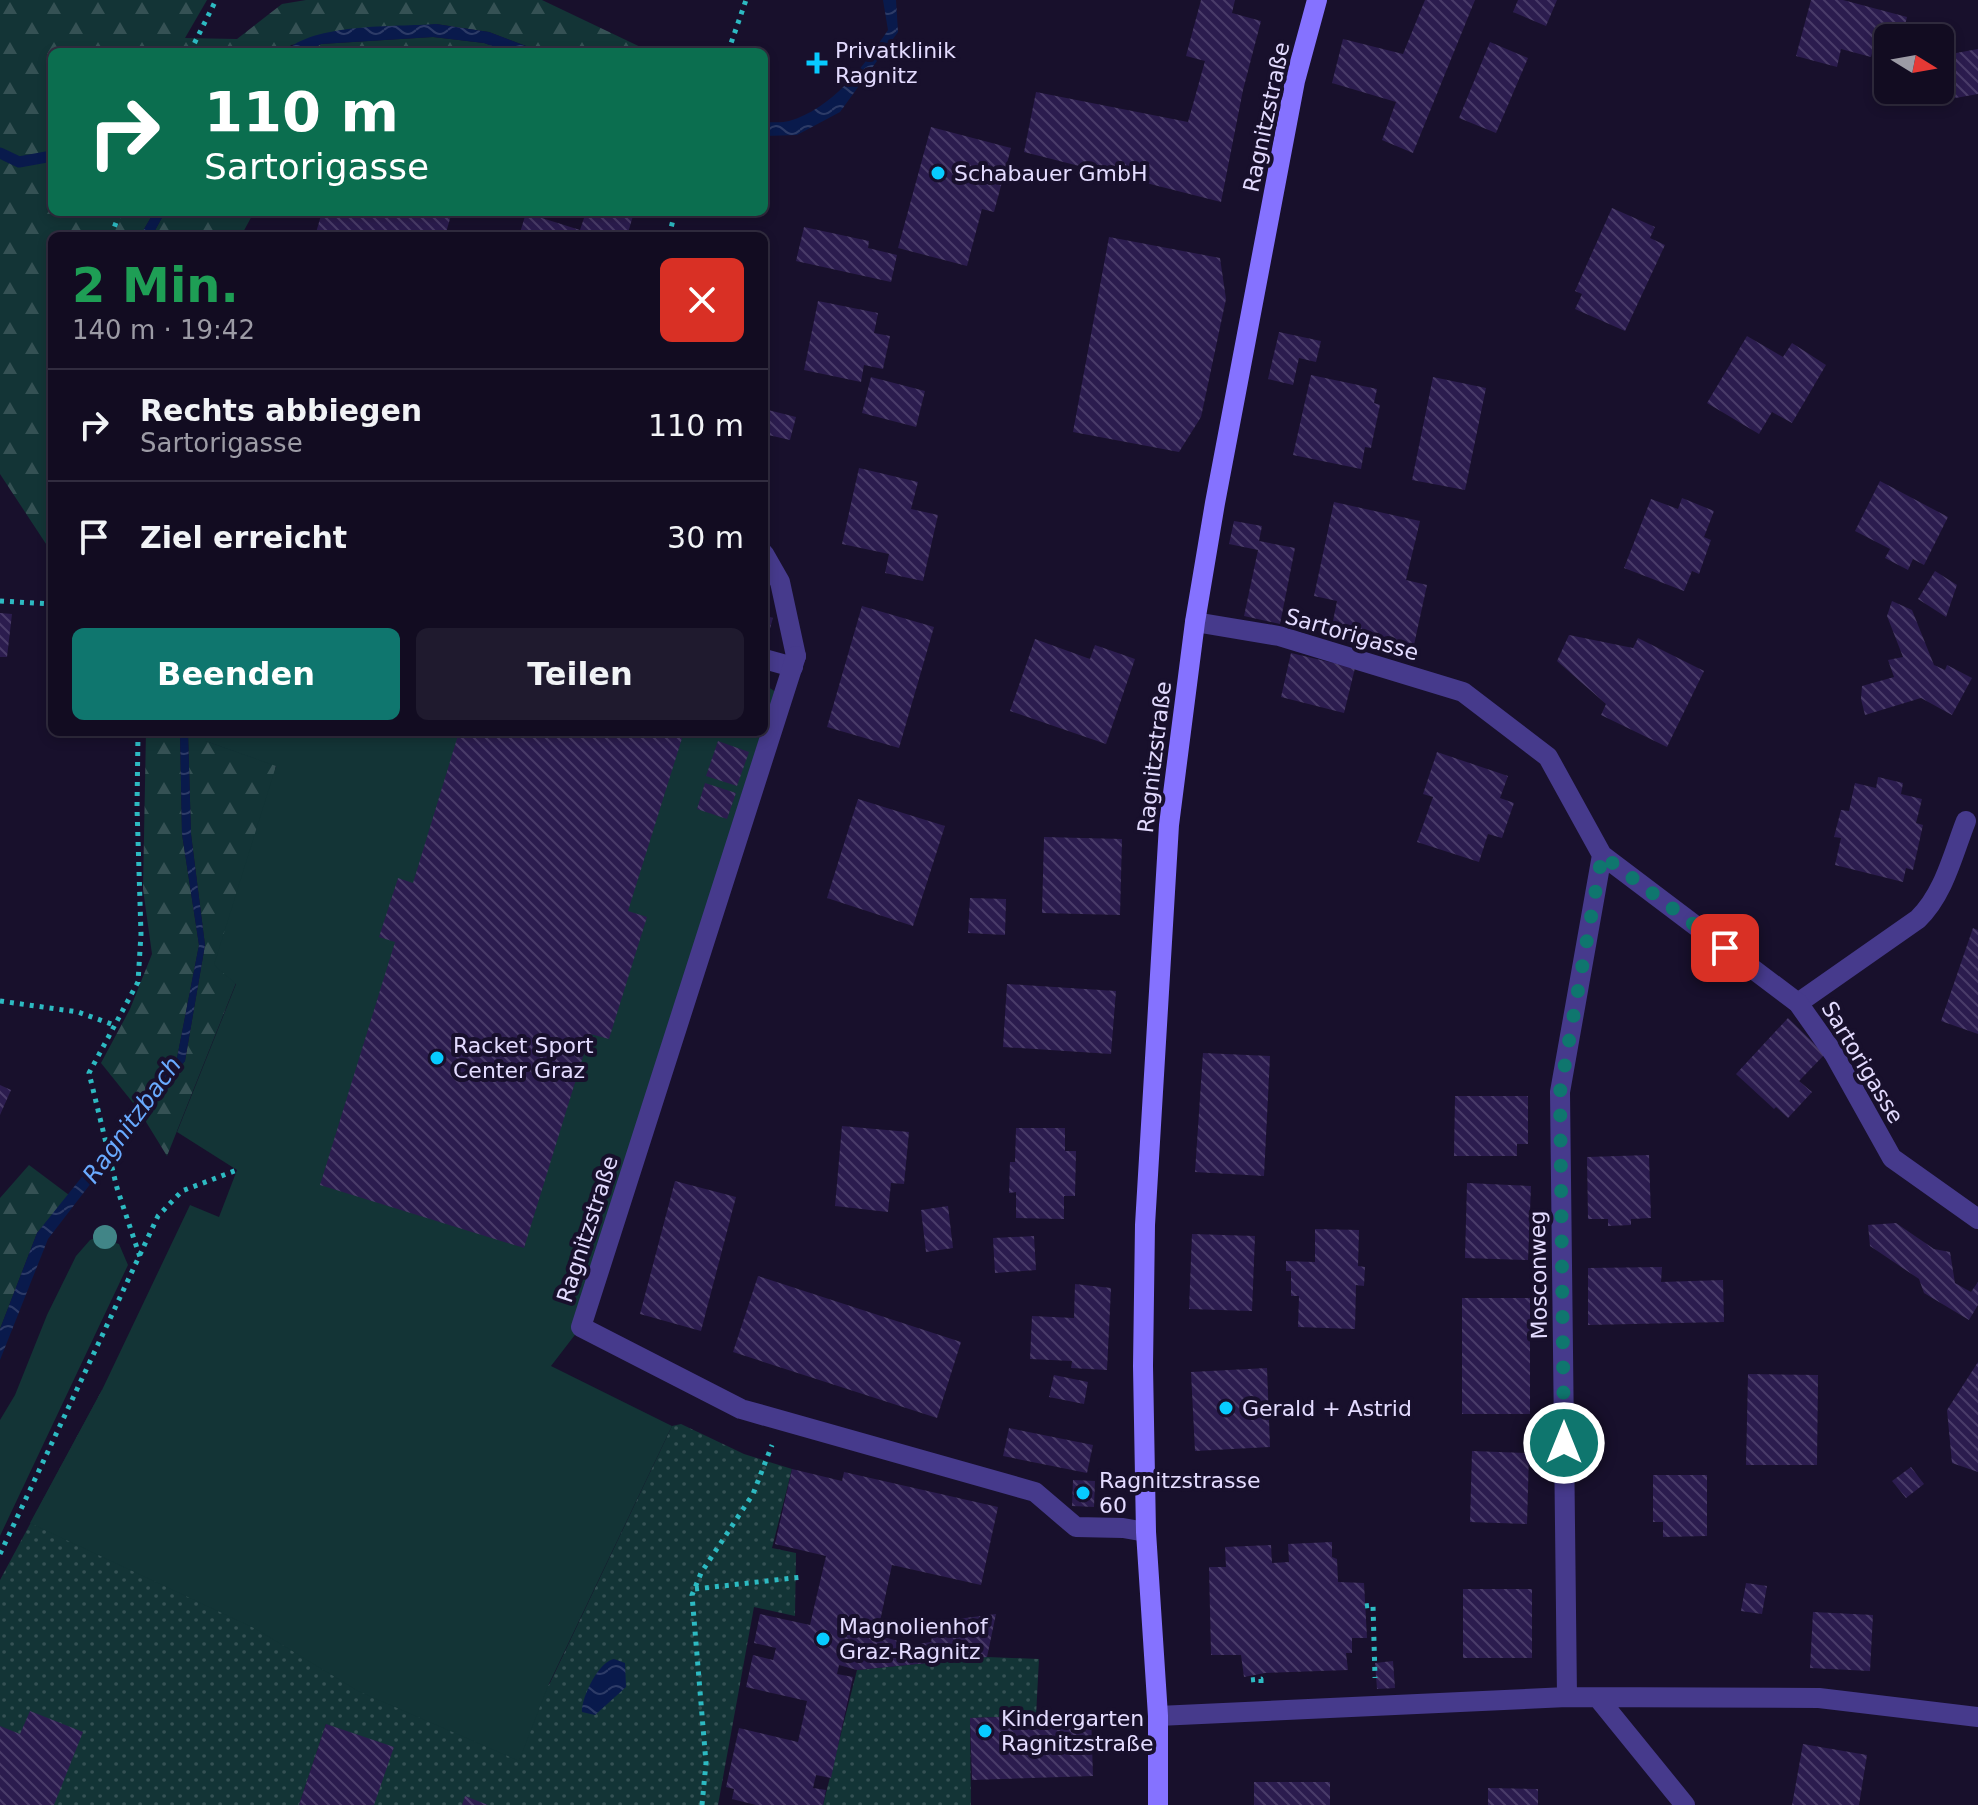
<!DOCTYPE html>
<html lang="de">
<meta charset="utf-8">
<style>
body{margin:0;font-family:"DejaVu Sans",sans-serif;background:#1f1a2e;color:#f1f3f6;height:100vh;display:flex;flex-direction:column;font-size:30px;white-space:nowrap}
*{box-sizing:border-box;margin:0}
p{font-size:26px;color:#9c9ba5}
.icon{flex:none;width:44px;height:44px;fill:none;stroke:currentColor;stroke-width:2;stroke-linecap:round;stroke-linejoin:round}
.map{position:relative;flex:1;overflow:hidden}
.side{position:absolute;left:48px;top:232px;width:720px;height:504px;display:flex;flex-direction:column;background:#120c21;border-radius:12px;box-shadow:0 4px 12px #0003,0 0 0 2px #312c3f}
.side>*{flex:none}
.hud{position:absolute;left:48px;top:48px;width:720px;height:168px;border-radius:12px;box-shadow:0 4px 12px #0003,0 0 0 2px #312c3f;background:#0b6e4f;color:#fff;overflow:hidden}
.needle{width:52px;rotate:101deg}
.tools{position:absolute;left:1874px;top:24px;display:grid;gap:16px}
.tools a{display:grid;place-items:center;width:80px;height:80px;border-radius:12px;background:#120c21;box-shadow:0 4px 12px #0003,0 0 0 2px #312c3f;font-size:40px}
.pin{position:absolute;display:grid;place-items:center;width:68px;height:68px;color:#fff;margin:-34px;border-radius:16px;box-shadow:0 4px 12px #0006}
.me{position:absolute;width:88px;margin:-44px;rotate:0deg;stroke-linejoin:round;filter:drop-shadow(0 0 6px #0008)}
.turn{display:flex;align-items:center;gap:28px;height:168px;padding:0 24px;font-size:36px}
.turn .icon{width:104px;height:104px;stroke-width:2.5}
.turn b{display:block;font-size:56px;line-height:68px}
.round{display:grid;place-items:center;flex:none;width:84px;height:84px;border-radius:12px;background:#1f1a2e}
.headline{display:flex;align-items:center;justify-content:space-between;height:136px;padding:0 24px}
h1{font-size:48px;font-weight:700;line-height:60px;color:#1e9e55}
.action{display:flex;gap:16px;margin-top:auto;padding:16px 24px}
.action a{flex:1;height:92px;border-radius:12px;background:#0f766e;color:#fff;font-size:32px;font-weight:700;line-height:92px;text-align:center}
.action a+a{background:#1f1a2e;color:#f1f3f6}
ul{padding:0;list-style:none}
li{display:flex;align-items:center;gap:24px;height:112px;padding:0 24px;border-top:2px solid #312c3f}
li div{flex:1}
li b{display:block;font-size:30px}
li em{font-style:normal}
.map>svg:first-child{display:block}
.grass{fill:url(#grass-dots)}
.forest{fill:url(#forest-firs)}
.park{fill:#133436}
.water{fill:url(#water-waves)}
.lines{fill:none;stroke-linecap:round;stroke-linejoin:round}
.stream{stroke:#091a4c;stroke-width:11}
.building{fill:url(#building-back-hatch)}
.path{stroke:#2dbac2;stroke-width:5;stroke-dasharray:4 6;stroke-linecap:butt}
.lane{stroke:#463a8c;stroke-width:20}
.street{stroke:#463a8c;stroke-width:20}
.secondary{stroke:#8572ff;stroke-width:20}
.tree{fill:#418587}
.route{stroke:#0f766e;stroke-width:14;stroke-dasharray:0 25.2}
.poi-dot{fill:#07cbff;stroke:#18102c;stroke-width:3}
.labels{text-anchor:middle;stroke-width:8;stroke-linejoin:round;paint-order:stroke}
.poi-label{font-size:22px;fill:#e3dbff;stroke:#18102c;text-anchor:start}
.street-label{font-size:22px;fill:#e3dbff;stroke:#18102c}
.water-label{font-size:24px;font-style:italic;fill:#69aaff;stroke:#18102c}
</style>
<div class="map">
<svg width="1978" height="1805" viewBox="0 0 1978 1805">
<defs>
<pattern id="grass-dots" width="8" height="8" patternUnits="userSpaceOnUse" patternTransform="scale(2)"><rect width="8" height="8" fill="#133436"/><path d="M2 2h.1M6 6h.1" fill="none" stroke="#355154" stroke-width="1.8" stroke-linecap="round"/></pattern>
<pattern id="forest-firs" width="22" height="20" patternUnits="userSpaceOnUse" patternTransform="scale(2)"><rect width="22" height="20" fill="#133436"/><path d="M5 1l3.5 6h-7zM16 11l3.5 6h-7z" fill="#355154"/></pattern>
<pattern id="water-waves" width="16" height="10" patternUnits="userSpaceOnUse" patternTransform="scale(2)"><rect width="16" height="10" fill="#091a4c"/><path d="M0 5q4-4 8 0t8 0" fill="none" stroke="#2d3b67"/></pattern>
<pattern id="building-back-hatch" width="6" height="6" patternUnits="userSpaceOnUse" patternTransform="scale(2)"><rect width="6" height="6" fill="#2b1c4e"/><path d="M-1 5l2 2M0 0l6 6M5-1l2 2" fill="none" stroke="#4a3c69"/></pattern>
</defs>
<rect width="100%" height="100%" fill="#18102c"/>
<!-- grass -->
<path class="grass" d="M102,1390L549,1685L672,1426L681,1424L744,1454L792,1469L772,1548L796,1553L795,1616L754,1607L718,1805H374L326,1724L299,1805H0V1580Z
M987,1657L1039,1659L1036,1716L970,1718L971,1805H823L857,1670Z"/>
<!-- forest -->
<path class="forest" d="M0,0H207L185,38L237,39L282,4L306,0H542L651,52H542L489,32L436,24L291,45L285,52H52V212H154L140,236H52V553L0,474Z
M433,37L484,43L509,52H308L321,44Z
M165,212H254L241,236H152Z
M146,732H180L182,834L199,945L177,1058L138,1109L101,1063L130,1009L152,954L143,889Z
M188,732H206V741L276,765L236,983L167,1156L143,1117L185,1061L205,945L191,834Z
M29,1165L69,1195L37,1233L0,1329V1198Z"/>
<!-- park -->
<path class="park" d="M764,684L783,697L581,1327L551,1366L672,1426L548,1686L519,1761L358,1691L256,1629L30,1523L102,1390L190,1205L219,1217L237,1170L177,1132L236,984L214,965L276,766L205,741L206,732H764Z
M97,1237L119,1244L128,1265L0,1536V1420L15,1395L47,1315L76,1256L90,1240Z"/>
<!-- water -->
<path class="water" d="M883,0H896L898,32L840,112L797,135L764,136V122C772,122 782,123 789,121C832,109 864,66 888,30Z
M436,24L489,32L542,52H509L484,43L433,37L321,44L308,52H285C312,23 396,27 436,24Z
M154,212H165L152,236H140Z
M180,732H188L191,834L205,945L185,1061L48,1239L0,1360V1329L37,1233L177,1058L199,945L182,834Z
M614,1659L625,1663L626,1687L595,1715L582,1712C581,1698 599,1661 614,1659Z"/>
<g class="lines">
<!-- stream -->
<path class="stream" d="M0,153L19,162L52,156"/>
</g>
<!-- building -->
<path class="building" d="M1201,0H1235L1232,13L1261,21L1243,90L1221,202L1024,152L1036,92L1188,122L1205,61L1186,56Z
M1425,0H1475L1413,153L1382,140L1396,102L1332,83L1343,39L1403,54Z
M1518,0H1557L1546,26L1513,12Z
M1811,0H1843L1907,17L1902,38H1888V46L1875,42L1871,57L1841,49L1837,67L1796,56Z
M1490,42L1528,58L1496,133L1459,118Z
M1978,49V94L1927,103L1925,90H1940V56Z
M931,127L1011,148L994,212L982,209L967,266L898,248Z
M1612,208L1655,227L1650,238L1665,245L1625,331L1575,309L1582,294L1575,291Z
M322,212H452L445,236H315Z
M586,212H620L633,216L627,236H519L526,213L580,230Z
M804,227L869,241L868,248L897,255L891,282L796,261Z
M1109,237L1220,258L1226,299L1201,417L1179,452L1073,432Z
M818,301L878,313L874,333L890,336L883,369L864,365L861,382L804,370Z
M1279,332L1321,341L1316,362L1299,358L1293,385L1268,379Z
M1747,336L1783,357L1792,343L1826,365L1792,423L1772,412L1759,434L1707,403Z
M1311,375L1377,389L1374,403L1380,405L1371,448L1365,447L1361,469L1293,455Z
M871,377L925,391L916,427L862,413Z
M1433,377L1486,388L1465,490L1412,480Z
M764,409L796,417L790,440L764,434Z
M859,468L918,482L911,509L938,515L923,581L885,573L889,554L842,544Z
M1880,481L1948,517L1924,565L1913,559L1908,570L1885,558L1890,549L1855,531Z
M1682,498L1714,511L1704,537L1711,540L1699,574L1692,571L1684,591L1624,568L1651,499L1678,509Z
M1334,502L1420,521L1406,580L1427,585L1412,654L1330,636L1337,601L1314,596Z
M1234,521L1262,526L1259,541L1295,548L1280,624L1244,616L1258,550L1229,544Z
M1935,571L1957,585L1946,617L1918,599Z
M1892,601L1912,610L1934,665L1945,670L1947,665L1972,678L1952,715L1921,698L1865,715L1861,699L1862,686L1894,677L1888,660L1903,657L1887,616Z
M862,606L934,627L899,748L827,727Z
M0,613L12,614L7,657H0Z
M764,615L773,618L769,632L764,630Z
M1569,635L1633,648L1638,638L1704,671L1667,747L1601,715L1606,704L1557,661Z
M1035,639L1090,659L1095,645L1135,659L1106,744L1010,711Z
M1291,653L1355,668L1344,713L1281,697Z
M459,732H684L628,911L647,917L609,1039L590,1034L524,1248L320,1185L395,942L379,937L398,878L413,883Z
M718,741L749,752L737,786L706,776Z
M1437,752L1508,776L1500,798L1514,803L1502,838L1488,834L1479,862L1417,842L1433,797L1423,794Z
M1878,777L1903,783L1901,794L1922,799L1916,823L1923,825L1913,870L1906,868L1903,882L1835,865L1841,838L1834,837L1841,810L1849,811L1855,783L1876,788Z
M705,783L736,793L727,819L697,809Z
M858,799L945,826L913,926L827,898Z
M1044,837L1122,839L1120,915L1042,913Z
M970,898L1006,899L1005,935L968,933Z
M1973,928L1978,930V1034L1941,1021Z
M1007,984L1116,991L1111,1054L1003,1047Z
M1788,1018L1825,1054L1799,1081L1812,1092L1788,1118L1776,1107L1774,1109L1736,1074Z
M1203,1053L1270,1056L1264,1176L1195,1172Z
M0,1085L11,1090L0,1115Z
M1455,1096H1528V1144H1517V1156H1454Z
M842,1126L909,1132L904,1184L891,1183L888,1212L835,1206Z
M1016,1128H1065V1151H1076L1075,1196H1064V1219L1016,1218V1192L1009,1193L1010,1162H1015Z
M1649,1155L1651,1218L1631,1219V1225L1608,1226V1219H1588L1587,1157Z
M675,1181L736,1197L701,1331L640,1314Z
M1467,1183L1531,1186L1528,1260L1465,1258Z
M948,1206L953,1248L926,1252L921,1210Z
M1896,1223L1934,1249L1950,1252L1955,1283L1971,1292L1978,1282V1305L1969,1320L1924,1293L1919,1279L1870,1246L1868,1225Z
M1315,1229L1359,1230L1358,1266L1365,1267L1364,1286L1356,1285L1355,1329L1298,1327L1299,1296H1291V1271H1286V1261L1315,1262Z
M1192,1234L1255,1236L1252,1311L1189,1309Z
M1034,1236L1036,1270L995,1273L993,1238Z
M1662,1267L1661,1282L1723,1280L1724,1322L1588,1325V1268Z
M758,1276L961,1342L937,1418L733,1352Z
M1075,1284L1111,1288L1107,1370L1071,1368L1072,1361L1030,1359L1032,1316L1074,1318Z
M1462,1298H1530V1414H1462Z
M1978,1362V1472L1952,1463L1947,1410Z
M1267,1368L1270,1447L1195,1451L1191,1372Z
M1748,1374L1818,1375L1817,1465H1746Z
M1054,1375L1088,1382L1084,1404L1049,1397Z
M1009,1428L1093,1445L1087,1473L1003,1456Z
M1472,1451L1529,1453L1527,1524L1470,1522Z
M1911,1467L1924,1484L1906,1498L1892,1481Z
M792,1469L842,1481L844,1472L998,1507L981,1585L892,1565L877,1635L912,1645L931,1642L935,1622L996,1614L987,1657L857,1670L839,1665L837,1674L853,1677L831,1778L816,1775L813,1788L826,1790L823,1805H756L732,1799L734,1789L726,1787L739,1728L798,1742L807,1701L746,1687L753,1655L773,1660L776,1648L754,1643L760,1614L810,1625L826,1556L775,1544Z
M1653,1475H1707V1536L1663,1537V1522H1653Z
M1073,1480L1095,1481L1094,1507L1072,1506Z
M1332,1542V1557L1337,1559L1338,1582L1364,1583L1367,1638H1352V1653H1346L1348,1670L1265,1673L1244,1677L1241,1655H1211L1209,1567H1226L1225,1547L1271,1545L1272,1563L1289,1562L1288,1544Z
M1746,1583L1767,1586L1762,1614L1741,1611Z
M1463,1589H1532V1658H1463Z
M1813,1612L1873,1615L1870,1671L1810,1668Z
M1393,1661L1395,1688L1377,1689L1375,1663Z
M30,1711L83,1732L54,1805H0V1726L20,1734Z
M1091,1714L1093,1776L972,1780L970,1718Z
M326,1724L394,1747L374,1805H299Z
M1803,1744L1867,1755L1859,1805H1792Z
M1254,1782H1330V1805H1254Z
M1488,1788L1538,1789V1805H1488Z
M465,1796L488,1805H462Z"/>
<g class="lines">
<!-- path -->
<path class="path" d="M190,52L216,0
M728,52L746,0
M111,236L120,212
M669,236L675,212
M0,601L52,604
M138,732L137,808L141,934L138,982L89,1073L117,1188L140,1257
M0,1001L78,1012L114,1025
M0,1554L158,1216L182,1191L237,1170
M695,1589L802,1577
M1365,1606L1373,1605L1375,1678
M1251,1680L1261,1679V1684
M702,1805L706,1763L692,1595L701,1573L753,1494L772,1445"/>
<!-- lane -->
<path class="lane" d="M764,554L780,582L796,656
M764,659L793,667
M1798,1003L1918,919C1944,894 1953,854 1966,821"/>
<!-- street -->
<path class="street" d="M1195,622L1279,636L1463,692L1548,757L1602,855L1798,1003L1834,1054L1892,1158L1978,1219
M796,656L581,1327L741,1409L1035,1492L1076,1527L1123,1528L1146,1532
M1567,1697L1819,1698L1978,1717
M1598,1698L1685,1805
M1158,1716L1567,1697L1560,1092L1602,855"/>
<!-- secondary -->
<path class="secondary" d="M1158,1805V1716L1146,1532L1143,1366L1145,1225L1169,825L1195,622L1215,503L1295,81L1317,0"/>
</g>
<!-- trees -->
<circle class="tree" cx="105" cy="1237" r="12"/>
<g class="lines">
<!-- route -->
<path class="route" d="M1564,1443L1560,1092L1602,855L1725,948"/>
</g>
<!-- markers -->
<g class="poi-dot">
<path d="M813 51h8v8h8v8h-8v8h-8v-8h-8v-8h8z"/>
<circle cx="938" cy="173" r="8"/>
<circle cx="437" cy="1058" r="8"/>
<circle cx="1226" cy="1408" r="8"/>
<circle cx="1083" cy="1493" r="8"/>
<circle cx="823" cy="1639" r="8"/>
<circle cx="985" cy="1731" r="8"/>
</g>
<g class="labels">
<!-- poi labels -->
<g class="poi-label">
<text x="835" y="58">Privatklinik<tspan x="835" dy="25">Ragnitz</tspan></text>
<text x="954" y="181">Schabauer GmbH</text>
<text x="453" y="1053">Racket Sport<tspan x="453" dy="25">Center Graz</tspan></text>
<text x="1242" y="1416">Gerald + Astrid</text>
<text x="1099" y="1488">Ragnitzstrasse<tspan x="1099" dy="25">60</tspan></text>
<text x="839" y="1634">Magnolienhof<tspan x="839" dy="25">Graz-Ragnitz</tspan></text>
<text x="1001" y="1726">Kindergarten<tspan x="1001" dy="25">Ragnitzstraße</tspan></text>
</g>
<!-- street labels -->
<g class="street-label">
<text transform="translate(1266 117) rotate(-78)" y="8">Ragnitzstraße</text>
<text transform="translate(1352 634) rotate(16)" y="8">Sartorigasse</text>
<text transform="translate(1154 757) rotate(-83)" y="8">Ragnitzstraße</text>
<text transform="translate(1863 1062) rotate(59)" y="8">Sartorigasse</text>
<text transform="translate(587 1229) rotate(-72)" y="8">Ragnitzstraße</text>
<text transform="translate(1538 1275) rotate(-91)" y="8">Mosconweg</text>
</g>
<!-- water labels -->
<g class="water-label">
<text transform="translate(132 1120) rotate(-54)" y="8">Ragnitzbach</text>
</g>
</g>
</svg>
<div class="tools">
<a><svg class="needle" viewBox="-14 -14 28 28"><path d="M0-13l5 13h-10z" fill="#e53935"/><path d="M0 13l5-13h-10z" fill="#9c9ba5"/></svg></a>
</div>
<div class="pin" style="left:1725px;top:948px;background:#d93025"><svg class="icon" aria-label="arrive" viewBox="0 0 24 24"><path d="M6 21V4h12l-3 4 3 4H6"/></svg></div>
<svg class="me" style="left:1564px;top:1443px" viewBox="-20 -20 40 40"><circle r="17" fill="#0f766e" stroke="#fff" stroke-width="3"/><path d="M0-11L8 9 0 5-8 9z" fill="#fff"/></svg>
<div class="hud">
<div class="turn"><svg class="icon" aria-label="right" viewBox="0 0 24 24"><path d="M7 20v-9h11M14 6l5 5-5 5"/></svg><div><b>110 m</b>Sartorigasse</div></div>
</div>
<section class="side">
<div class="headline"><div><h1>2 Min.</h1><p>140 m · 19:42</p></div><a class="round" style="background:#d93025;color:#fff"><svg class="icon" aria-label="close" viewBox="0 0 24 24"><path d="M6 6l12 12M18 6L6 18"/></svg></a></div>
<ul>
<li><svg class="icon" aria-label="right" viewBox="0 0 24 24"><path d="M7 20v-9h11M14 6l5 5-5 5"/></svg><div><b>Rechts abbiegen</b><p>Sartorigasse</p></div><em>110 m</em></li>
<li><svg class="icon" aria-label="arrive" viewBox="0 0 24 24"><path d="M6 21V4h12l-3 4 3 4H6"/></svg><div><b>Ziel erreicht</b></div><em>30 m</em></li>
</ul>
<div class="action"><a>Beenden</a><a>Teilen</a></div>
</section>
</div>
